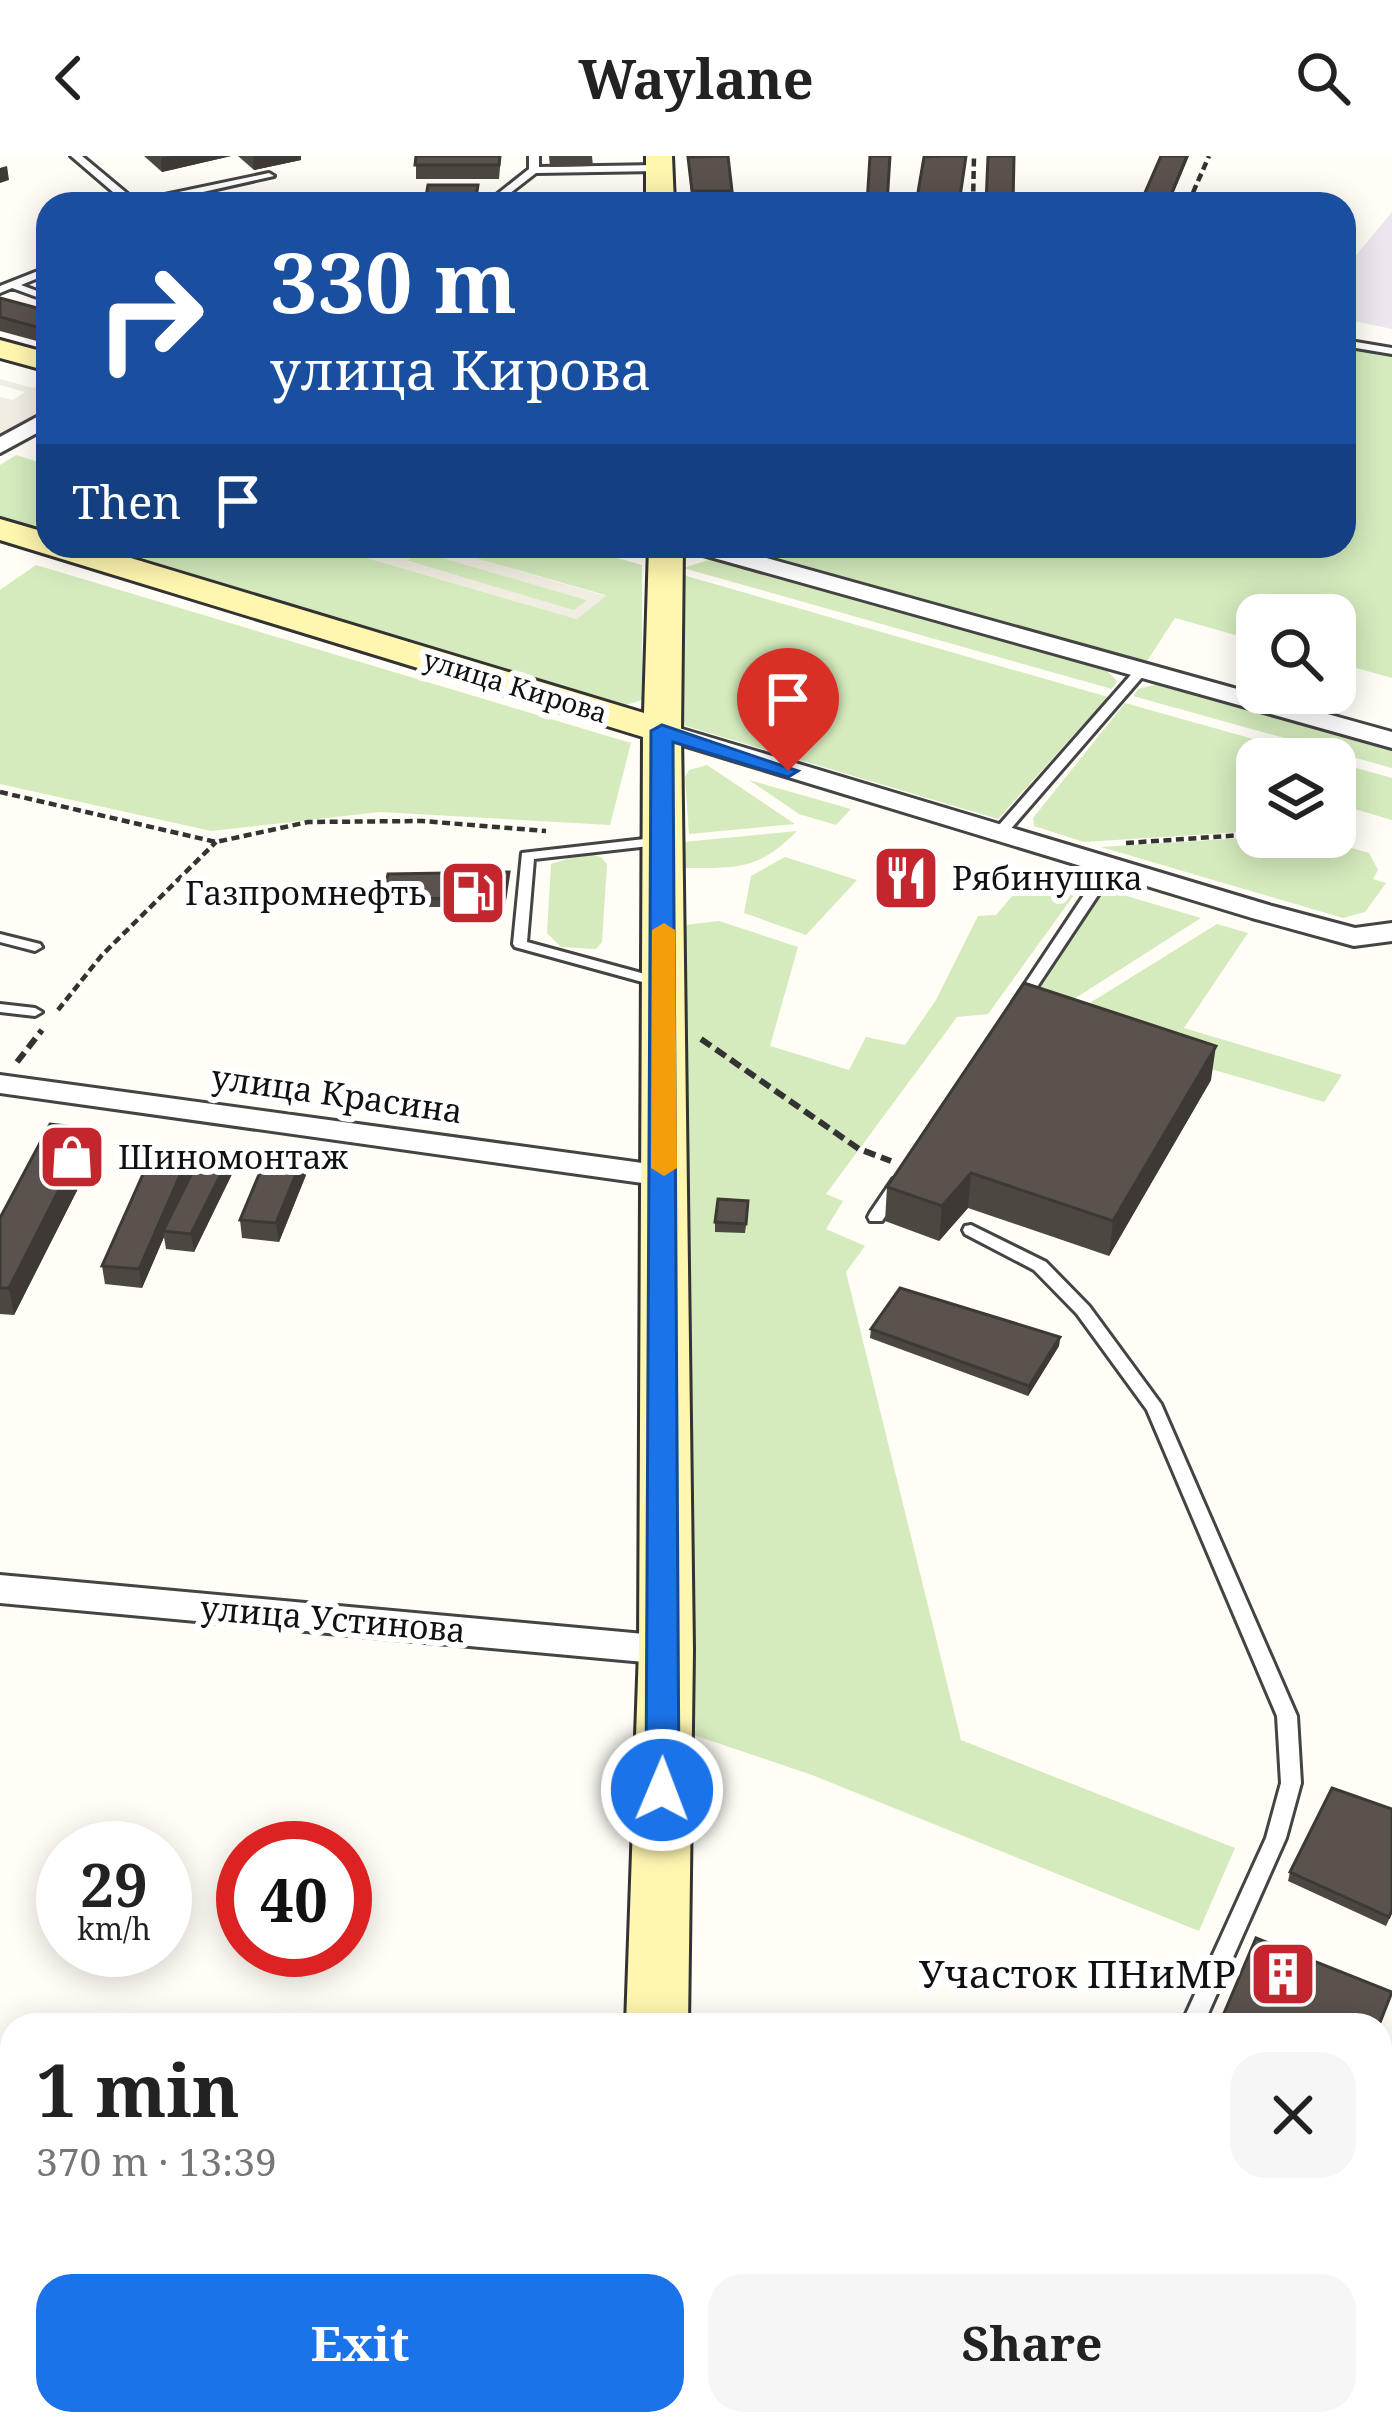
<!DOCTYPE html>
<meta charset="utf-8">
<style>
body{margin:0;font-family:"Noto Serif",serif;background:#f6f6f6;color:#222;height:100vh;display:flex;flex-direction:column;font-size:45px;white-space:nowrap}
*{box-sizing:border-box;margin:0}
p{font-size:39px;color:#767676}
.icon{flex:none;width:66px;height:66px;fill:none;stroke:currentColor;stroke-width:2;stroke-linecap:round;stroke-linejoin:round}
.map{position:relative;flex:1;overflow:hidden}
.side{position:absolute;left:0px;top:1857px;width:1392px;height:423px;display:flex;flex-direction:column;background:#fff;border-radius:36px 36px 0 0;box-shadow:0 6px 30px #0003}
.side>*{flex:none}
.guide{position:absolute;left:36px;top:36px;width:1320px;height:366px;border-radius:36px;box-shadow:0 6px 30px #0003;background:#1a4fa0;color:#fff;overflow:hidden}
.buttons{position:absolute;left:1236px;top:438px;display:grid;gap:24px}
.buttons a{display:grid;place-items:center;width:120px;height:120px;border-radius:24px;background:#fff;box-shadow:0 6px 30px #0003;font-size:60px}
.speed{position:absolute;left:36px;top:1665px;display:flex;gap:24px;font-size:60px;font-weight:700;text-align:center}
.speed>*{display:grid;place-content:center;width:156px;height:156px;border-radius:50%;background:#fff;box-shadow:0 6px 30px #0003;line-height:1}
.speed small{font-size:30px;font-weight:400}
.speed .limit{border:18px solid #d22;background:#fff;color:#111}
.pin{position:absolute;display:grid;place-items:center;width:102px;height:102px;color:#fff;margin:-123px -51px;border-radius:50% 50% 50% 0;rotate:-45deg;box-shadow:0 0 12px #0007}
.pin .icon{rotate:45deg}
.me{position:absolute;width:132px;margin:-66px;rotate:1deg;stroke-linejoin:round;filter:drop-shadow(0 0 9px #0008)}
.turn{display:flex;align-items:center;gap:42px;height:252px;padding:0 36px;font-size:54px}
.turn .icon{width:156px;height:156px;stroke-width:2.5}
.turn b{display:block;font-size:84px;line-height:102px}
.then{display:flex;align-items:center;height:114px;padding:0 36px;background:#0003;gap:24px;font-size:45px}
.round{display:grid;place-items:center;flex:none;width:126px;height:126px;border-radius:36px;background:#f6f6f6}
.overview{display:flex;align-items:center;justify-content:space-between;height:204px;padding:0 36px}
h1{font-size:72px;font-weight:700;line-height:90px}
.button{display:flex;gap:24px;margin-top:auto;padding:24px 36px}
.button a{flex:1;height:138px;border-radius:36px;background:#1a73e8;color:#fff;font-size:48px;font-weight:700;line-height:138px;text-align:center}
.button a+a{background:#f6f6f6;color:#222}
header{display:flex;justify-content:space-between;align-items:center;height:156px;padding:0 36px;background:#fff;font-size:54px;font-weight:700}
.map>svg:first-child{display:block}
.industrial{fill:#eee6ef}
.green{fill:#d5ebbd}
.plaza{fill:#f1ede2;fill-rule:evenodd}
.lines{fill:none;stroke-linecap:round;stroke-linejoin:round}
.lane-casing{stroke:#444;stroke-width:6}
.street-casing{stroke:#444;stroke-width:6}
.secondary-casing{stroke:#333;stroke-width:6}
.path-far2{stroke:#333;stroke-width:4.5;stroke-dasharray:8 4.5;stroke-linecap:butt}
.path-far1{stroke:#333;stroke-width:6;stroke-dasharray:12 6;stroke-linecap:butt}
.path{stroke:#333;stroke-width:8;stroke-dasharray:15 8;stroke-linecap:butt}
.lane{fill:#fff;fill-rule:evenodd}
.street{fill:#fff;fill-rule:evenodd}
.secondary{fill:#fff6b0;fill-rule:evenodd}
.wall{fill:#4d4742}
.shaded-wall{fill:#3f3936}
.building{fill:#5a524d;stroke:#3f3936;stroke-width:3}
.route{fill:#1a73e8;stroke:#114b97;stroke-width:3}
.slow{fill:#f59e0b}
.labels{text-anchor:middle;stroke-width:12;stroke-linejoin:round;paint-order:stroke}
.far-street-label{font-size:27px;fill:#111;stroke:#fff}
.poi-label{font-size:33px;fill:#111;stroke:#fff;text-anchor:start}
.street-label{font-size:33px;fill:#111;stroke:#fff}
.near-poi-label{font-size:39px;fill:#111;stroke:#fff;text-anchor:end}
</style>
<header><svg class="icon" aria-label="back" viewBox="0 0 24 24"><path d="M15 5l-7 7 7 7"/></svg>Waylane<svg class="icon" aria-label="search" viewBox="0 0 24 24"><circle cx="10" cy="10" r="6"/><path d="M15 15l6 6"/></svg></header>
<div class="map">
<svg width="1392" height="2279" viewBox="0 0 1392 2279">
<rect width="100%" height="100%" fill="#fffdf5"/>
<!-- industrial -->
<path class="industrial" d="M1392,56V173L1344,163V114Z"/>
<!-- green -->
<path class="green" d="M1344,187L1392,195V522L1335,506V459H1257V485L1175,462L1140,516L697,390H1344Z
M16,299L48,309V376L0,362V309Z
M95,390H326L577,463L605,439L433,390H575L642,409V544L626,549Z
M419,395L588,444L575,455L405,404Z
M712,403L1106,514L1117,525L1112,533L683,412Z
M36,409L631,587L610,669L380,656L211,675L0,628V434Z
M683,419L1108,541L998,663L679,568Z
M1158,528L1392,592V612L1133,540L1138,533Z
M1125,547L1324,603H1257V675L1084,686L1034,670L1033,662Z
M1335,606L1392,622V664L1348,651L1335,667Z
M707,609L795,668L689,678L685,621L689,614Z
M749,624L851,653L836,669L799,658Z
M797,675C759,714 737,712 685,712L684,686Z
M1257,681H1312L1369,697L1378,714L1373,723L1386,727L1365,756L1343,762L1101,691Z
M585,697L601,701L607,708L602,786L596,793L561,791L547,777L551,708Z
M785,701L857,724L806,779L744,757L751,720Z
M1036,712L1082,728L988,858L957,861L826,1038L843,1045L826,1073L865,1090L846,1116L961,1584L1235,1692L1199,1775L812,1619L679,1574L685,769L719,765L798,791L770,890L849,914L866,881L905,889L936,844L978,760L996,759Z
M1103,733L1201,762L1055,855L1021,861Z
M1217,768L1248,777L1184,872L1342,919L1324,946L1056,868Z
M0,2044H12V2268H329L327,2279H0Z"/>
<!-- plaza -->
<path class="plaza" d="M0,223L33,232L48,223V255L0,284V241L13,244L25,236L0,229Z
M326,390H357L395,401L406,393L398,390H433L606,440L577,463ZM419,395L586,444V445L574,454L407,405Z"/>
<g class="lines">
<defs>
<path id="lane" d="M71,0H82L136,45L269,17L274,20L150,48H127Z
M529,0H539V11L659,9L664,12L659,15L536,17L496,48H485L529,13Z
M48,111V118L21,129L48,139V145L12,132L0,137V130Z
M1344,184L1392,192V198L1344,190Z
M1140,512L1146,516L1144,519L1002,683H992V677L1136,513Z
M662,681L667,682V688L534,703L527,786L667,824L669,827L667,830H657L515,791L513,788L522,697Z
M1109,708L1116,712L1027,846L1025,849H1015L1013,846L1104,709Z
M0,778L40,788L42,791L35,795L0,786Z
M0,848L35,852L42,856L35,860L0,856Z
M899,1022L905,1023L907,1027L905,1031L882,1065H870L868,1061L870,1057L893,1023Z
M971,1069L1046,1106L1089,1150L1161,1248L1297,1560L1301,1627L1286,1682L1203,1869H1181L1266,1682L1281,1627L1277,1560L1147,1254L1077,1158L1034,1114L965,1078L963,1074L965,1070Z
M1380,2088H1392V2108H1380Z
M671,2268H699L693,2279H665Z"/>
<path id="street" d="M48,255V271L0,297V281Z
M685,390H723L1392,576V592L689,395Z
M662,567L1272,750L1355,772L1392,767V785L1354,790L1252,762L653,580L649,575Z
M0,919L664,1010L680,1020L664,1030L0,937Z
M0,1419L666,1480L679,1484L685,1494L679,1504L666,1508L0,1447Z"/>
<path id="secondary" d="M646,0H672L674,48H646Z
M0,184L48,197V215L0,202Z
M0,363L48,377V390H91L644,557L649,390H683L681,575L693,1494L688,1869H626L639,1494L643,581L0,384Z
M0,2015H12V2073H0Z"/>
</defs>
<!-- lane casing -->
<use href="#lane" class="lane-casing"/>
<!-- street casing -->
<use href="#street" class="street-casing"/>
<!-- secondary casing -->
<use href="#secondary" class="secondary-casing"/>
<!-- path-far2 -->
<path class="path-far2" d="M973,48L974,0
M1188,48L1209,0
M0,636L216,686L308,666L422,665L546,675
M1126,687L1257,678
M58,854L102,799L216,686"/>
<!-- path-far1 -->
<path class="path-far1" d="M701,883L859,993L891,1005
M17,906L42,874"/>
<!-- path -->
<path class="path" d="M0,2119H12"/>
<!-- lane -->
<use href="#lane" class="lane"/>
<!-- street -->
<use href="#street" class="street"/>
<!-- secondary -->
<use href="#secondary" class="secondary"/>
</g>
<!-- wall -->
<path class="wall" d="M144,0H231L162,16Z
M238,0H301V4L254,14Z
M416,0H501L499,23H416Z
M549,0H592L593,10L550,11Z
M688,1L732,35V48H692Z
M0,142L48,155V188L0,175Z
M509,716L505,751H383L382,743Z
M1211,924L1109,1100L968,1052L939,1085L885,1065L887,1031Z
M90,973L95,999L14,1159L0,1158V1062Z
M231,998L233,1016L194,1096L166,1093L164,1081L142,1132L105,1128L102,1110L188,1001L190,1019Z
M306,1019L279,1086L242,1082L240,1064Z
M748,1054L745,1077L715,1076V1066Z
M871,1173L1060,1181L1059,1190L1028,1240L870,1182Z
M1392,1653V1757L1386,1770L1288,1725L1290,1716Z"/>
<!-- shaded-wall -->
<path class="shaded-wall" d="M172,0H231L162,16L161,2Z
M253,0H301V4L254,14Z
M1187,0H1189L1169,48H1167Z
M7,10L9,24L0,27V12Z
M1216,890L1211,924L1109,1100L1113,1065Z
M90,973L95,999L14,1159L9,1132Z
M231,998L233,1016L194,1096L191,1078Z
M188,1001L190,1019L163,1075L164,1081L142,1132L139,1113Z
M303,1001L306,1019L279,1086L276,1067Z
M971,1017L968,1052L939,1085L942,1050Z
M1060,1181L1059,1190L1028,1240L1029,1230Z"/>
<!-- building -->
<path class="building" d="M416,0H500L499,9H415Z
M728,0L732,35H692L688,1Z
M870,0H890L887,48H867Z
M943,0H966L959,48H916L924,1Z
M988,0H1014L1013,48H986Z
M1161,0H1187L1167,48H1140Z
M428,29H478L475,48H395L396,46H425Z
M0,142L48,155V174L0,161Z
M509,716L505,742L382,743L388,718Z
M1024,827L1216,890L1113,1065L971,1017L942,1050L887,1031Z
M50,968L90,973L9,1132H0V1062Z
M203,995L231,998L191,1078L163,1075Z
M268,997L303,1001L276,1067L240,1064Z
M152,998L188,1001L139,1113L102,1110Z
M718,1043L748,1045L746,1068L715,1066Z
M900,1132L1060,1181L1029,1230L871,1173Z
M1332,1632L1392,1653V1754L1389,1761L1290,1716Z
M1256,1782L1392,1836L1379,1869H1219Z
M1022,2268H1130L1131,2279H1022Z"/>
<!-- route -->
<path class="route" d="M662,569L798,615L788,621L673,586L679,1634L674,1644L662,1647L651,1644L646,1634L651,575Z"/>
<!-- slow -->
<path class="slow" d="M664,767L675,774L677,1012L664,1020L651,1012L652,774Z"/>
<!-- icons -->
<defs>
<symbol id="restaurant-square" viewBox="-11 -11 22 22"><rect x="-9" y="-9" width="18" height="18" rx="4" fill="#c4262e" stroke="#fff"/><path d="M-5-6h1v4h1v-4h1v4h1v-4h1v5L-1.5 .5V6h-2V.5L-5-1ZM5-6V6H3V1.5H1.5Q1.5-4 5-6Z" fill="#fff"/></symbol>
<symbol id="fuel-square" viewBox="-11 -11 22 22"><rect x="-9" y="-9" width="18" height="18" rx="4" fill="#c4262e" stroke="#fff"/><path d="M-5.5-6h7V0h2V4h1.3V-2.5L3-4.5l.8-.8L6-3V5H2.5V1h-1V6h-7ZM-4.2-4.7v3.2H.2V-4.7Z" fill="#fff"/></symbol>
<symbol id="shop-square" viewBox="-11 -11 22 22"><rect x="-9" y="-9" width="18" height="18" rx="4" fill="#c4262e" stroke="#fff"/><path d="M-5-2.5h2.3a2.7 3.5 0 0 1 5.4 0H5L5.5 6h-11ZM-1.5-2.5h3a1.5 2.3 0 0 0-3 0Z" fill="#fff"/></symbol>
<symbol id="building-square" viewBox="-11 -11 22 22"><rect x="-9" y="-9" width="18" height="18" rx="4" fill="#c4262e" stroke="#fff"/><path d="M-4-6H4V6H1V3H-1V6H-4ZM-2.5-4.3h1.7v1.8h-1.7ZM.8-4.3h1.7v1.8H.8ZM-2.5-1h1.7V.8h-1.7ZM.8-1h1.7V.8H.8Z" fill="#fff"/></symbol>
</defs>
<g fill-rule="evenodd">
<use href="#restaurant-square" x="868" y="684" width="76" height="76"/>
<use href="#fuel-square" x="435" y="699" width="76" height="76"/>
<use href="#shop-square" x="34" y="963" width="76" height="76"/>
<use href="#building-square" x="1245" y="1780" width="76" height="76"/>
</g>
<g class="labels">
<!-- far-street labels -->
<g class="far-street-label">
<text transform="translate(515 531) rotate(17)" y="9">улица Кирова</text>
</g>
<!-- poi labels -->
<g class="poi-label">
<text x="952" y="734">Рябинушка</text>
<text x="426" y="749" text-anchor="end">Газпромнефть</text>
<text x="118" y="1013">Шиномонтаж</text>
</g>
<!-- street labels -->
<g class="street-label">
<text transform="translate(337 938) rotate(8)" y="12">улица Красина</text>
<text transform="translate(333 1463) rotate(5)" y="12">улица Устинова</text>
</g>
<!-- near-poi labels -->
<g class="near-poi-label">
<text x="1236" y="1832">Участок ПНиМР</text>
</g>
</g>
</svg>
<div class="buttons">
<a><svg class="icon" aria-label="search" viewBox="0 0 24 24"><circle cx="10" cy="10" r="6"/><path d="M15 15l6 6"/></svg></a>
<a><svg class="icon" aria-label="layers" viewBox="0 0 24 24"><path d="M12 4l9 5-9 5-9-5zM3 14l9 5 9-5"/></svg></a>
</div>
<div class="speed"><div>29<small>km/h</small></div><div class="limit">40</div></div>
<div class="pin" style="left:788px;top:615px;background:#d93025"><svg class="icon" aria-label="arrive" viewBox="0 0 24 24"><path d="M6 21V4h12l-3 4 3 4H6"/></svg></div>
<svg class="me" style="left:662px;top:1634px" viewBox="-20 -20 40 40"><circle r="17" fill="#1a73e8" stroke="#fff" stroke-width="3"/><path d="M0-11L8 9 0 5-8 9z" fill="#fff"/></svg>
<div class="guide">
<div class="turn"><svg class="icon" aria-label="right" viewBox="0 0 24 24"><path d="M7 20v-9h11M14 6l5 5-5 5"/></svg><div><b>330 m</b>улица Кирова</div></div>
<div class="then">Then<svg class="icon" aria-label="arrive" viewBox="0 0 24 24"><path d="M6 21V4h12l-3 4 3 4H6"/></svg></div>
</div>
<section class="side">
<div class="overview"><div><h1>1 min</h1><p>370 m · 13:39</p></div><a class="round"><svg class="icon" aria-label="close" viewBox="0 0 24 24"><path d="M6 6l12 12M18 6L6 18"/></svg></a></div>
<div class="button"><a>Exit</a><a>Share</a></div>
</section>
</div>
